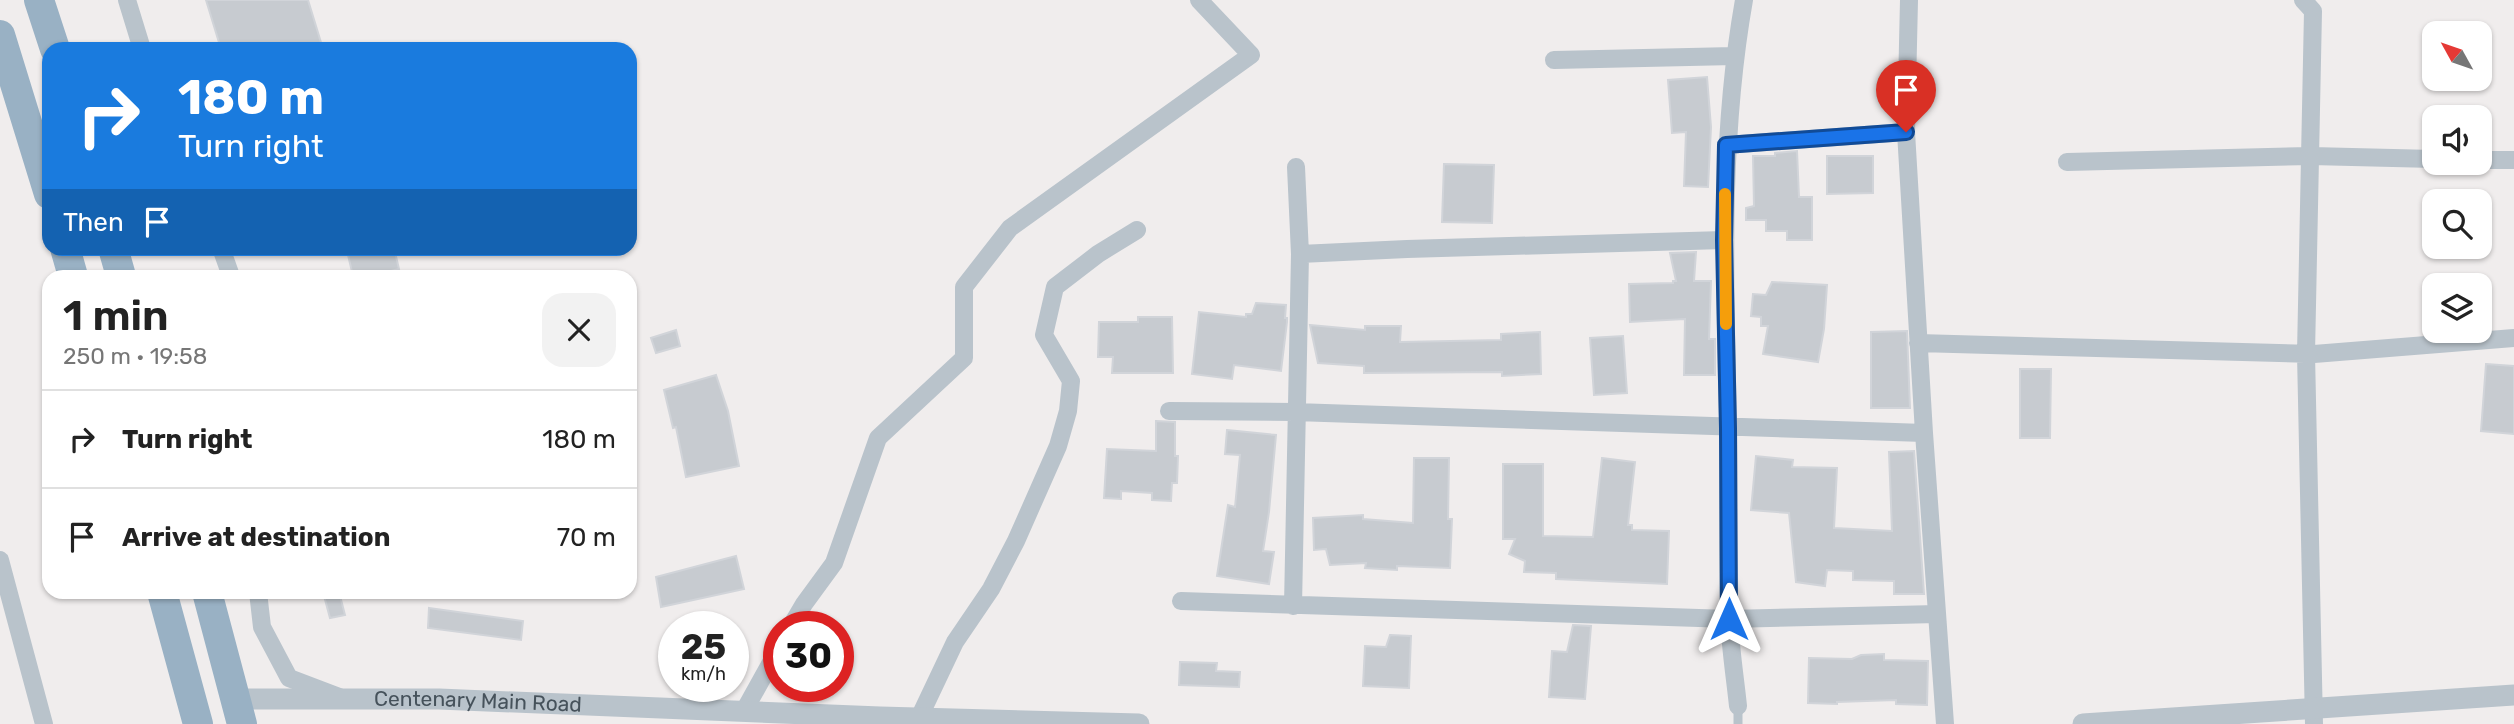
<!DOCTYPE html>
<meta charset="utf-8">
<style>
body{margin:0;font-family:Rubik,sans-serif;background:#f2f2f2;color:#222;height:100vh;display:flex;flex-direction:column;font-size:26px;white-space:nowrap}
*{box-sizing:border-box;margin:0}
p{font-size:23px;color:#767676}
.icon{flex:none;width:38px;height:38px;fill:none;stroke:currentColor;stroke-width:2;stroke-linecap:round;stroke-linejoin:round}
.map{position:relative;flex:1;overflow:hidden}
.drawer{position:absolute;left:42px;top:270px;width:595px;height:329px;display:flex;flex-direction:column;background:#fff;border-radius:21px;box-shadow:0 2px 5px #0004}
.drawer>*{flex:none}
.hud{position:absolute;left:42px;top:42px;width:595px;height:214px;border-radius:21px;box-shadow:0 2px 5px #0004;background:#1a7bde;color:#fff;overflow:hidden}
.needle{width:46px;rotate:310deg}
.buttons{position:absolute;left:2422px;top:21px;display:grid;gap:14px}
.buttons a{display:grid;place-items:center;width:70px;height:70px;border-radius:14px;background:#fff;box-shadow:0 2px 5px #0004;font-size:35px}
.speed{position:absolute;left:658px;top:611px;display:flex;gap:14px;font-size:35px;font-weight:700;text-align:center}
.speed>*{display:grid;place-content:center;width:91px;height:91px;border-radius:50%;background:#fff;box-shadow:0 2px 5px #0004;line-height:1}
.speed small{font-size:18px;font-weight:400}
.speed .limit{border:10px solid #d22;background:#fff;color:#111}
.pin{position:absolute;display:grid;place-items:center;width:60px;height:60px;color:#fff;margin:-72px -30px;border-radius:50% 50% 50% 0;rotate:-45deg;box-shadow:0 0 7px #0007}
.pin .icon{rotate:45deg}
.me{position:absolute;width:77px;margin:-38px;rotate:0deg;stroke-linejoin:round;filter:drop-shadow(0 0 5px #0008)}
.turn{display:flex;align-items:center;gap:24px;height:147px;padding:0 21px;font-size:32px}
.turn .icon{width:91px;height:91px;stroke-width:2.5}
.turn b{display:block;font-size:49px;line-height:60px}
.then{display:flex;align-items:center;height:66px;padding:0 21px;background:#0003;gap:14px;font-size:26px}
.round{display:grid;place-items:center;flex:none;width:74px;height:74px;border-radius:21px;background:#f2f2f2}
.overview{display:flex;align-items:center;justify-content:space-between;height:119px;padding:0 21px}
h1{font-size:42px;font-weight:600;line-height:52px}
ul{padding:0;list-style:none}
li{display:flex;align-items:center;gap:21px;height:98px;padding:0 21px;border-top:2px solid #e0e0e0}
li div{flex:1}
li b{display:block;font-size:26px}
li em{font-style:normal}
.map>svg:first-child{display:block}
.building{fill:#c7cbd0;stroke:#d1d4d9;stroke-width:2}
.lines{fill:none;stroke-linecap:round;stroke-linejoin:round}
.service{stroke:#b9c3cb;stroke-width:9}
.minor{stroke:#b9c3cb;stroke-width:18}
.tertiary{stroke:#b9c3cb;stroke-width:21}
.trunk{stroke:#99b1c4;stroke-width:30}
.route-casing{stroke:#114b97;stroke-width:18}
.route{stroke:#1a73e8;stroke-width:12}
.slow{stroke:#f59e0b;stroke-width:12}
.labels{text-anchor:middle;stroke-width:5;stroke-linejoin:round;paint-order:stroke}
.street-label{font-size:21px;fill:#46525b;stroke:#fff}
</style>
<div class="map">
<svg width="2514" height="724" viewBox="0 0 2514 724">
<rect width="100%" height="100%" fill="#f0eded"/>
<!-- building -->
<path class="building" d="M206,0H308L323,49H221Z
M1707,77L1711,127L1708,187L1684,186L1686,132L1672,133L1668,80Z
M1797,151L1799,197H1812V240H1787V231H1766V220H1746V208L1754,206L1753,156H1775V153Z
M1827,156H1873V193L1827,194Z
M1444,164L1494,165L1492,223L1442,222Z
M377,248H394L399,269L383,273V276H353L348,255Z
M1696,252L1694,281H1711L1709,339H1715V375H1684L1685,319L1630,322L1629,284L1673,283V281H1676L1670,253Z
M1772,282L1827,285L1824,329L1818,362L1763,354L1768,326H1761V317L1751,316L1753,294L1766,295Z
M1256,303L1286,305L1285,318H1287V322L1281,371L1234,365L1232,379L1192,374L1199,312L1246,317V314H1252Z
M1138,317H1172L1173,373H1112L1113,357H1098L1099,322H1138Z
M1310,325L1365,330V326H1401L1400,342L1501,340V334L1540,332L1541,374L1502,376V372L1364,373V366L1318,363Z
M676,330L680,346L656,353L651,338Z
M1907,331L1910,408H1871V332Z
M1623,336L1627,393L1594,395L1590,338Z
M2486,364L2514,366V434L2481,431Z
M2020,369H2051L2050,438H2020Z
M716,375L728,411L739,466L686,477L676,427L673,428L664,390Z
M1156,421L1175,422V456H1178L1177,483H1172L1171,501L1152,500V493L1121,491V499L1104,498L1107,449L1156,451Z
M1227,430L1276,435L1269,512L1263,551L1274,552L1269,584L1217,576L1228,505L1235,507L1240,455L1225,454Z
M1914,451L1924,594H1894V581L1853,580V571L1827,570L1825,586L1796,582L1789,513L1751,510L1756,456L1793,460L1792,467L1837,468L1834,528L1892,531L1889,452Z
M1414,458H1449L1448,519H1452L1450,568L1397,566V570L1365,568L1366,563L1330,565L1326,549L1314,550L1313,518L1363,515V519L1413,523Z
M1602,458L1635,462L1628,525H1632V530L1669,531L1667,584L1556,579V573L1524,572L1525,561L1509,554L1515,539H1503V464H1543V536L1593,537Z
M736,556L744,589L661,607L656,577Z
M323,592H339L345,615L330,618Z
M429,608L523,621L521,640L428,628Z
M1573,625L1591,626L1585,699L1549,697L1552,651L1567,652Z
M1390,635L1411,636L1409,688L1363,686L1365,646L1386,647Z
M1884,654V660L1928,661L1927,705L1896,704V700L1837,702V704L1808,703L1809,658L1852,659L1861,655Z
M1180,662L1217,663L1216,671L1240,672L1239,687L1179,685Z"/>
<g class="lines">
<!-- service -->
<path class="service" d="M1738,706V724"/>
<!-- minor -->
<path class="minor" d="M127,0L142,49
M1909,0L1906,132L1924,433L1945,724
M2303,0L2313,11L2306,354L2314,724
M1554,60L1734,56
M1726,145L1906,132
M2480,160H2514
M2067,162L2311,156L2434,159
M221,248L231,276
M1300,254L1407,249L1724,240
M1918,343L2314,354L2514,338
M1169,411L1295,412L1924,433
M0,560L44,724
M258,592L262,627L289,678L339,697
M1181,601L1729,619L1937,614
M1293,606L1300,254L1296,167
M791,626L804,604L834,563L878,438L964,358V287L1010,228L1251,55L1199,0
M1738,706C1735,677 1730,646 1729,616C1727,553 1729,489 1728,425C1725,282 1719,141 1744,0
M744,711L779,648
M919,718L955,642L991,589L1016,541L1058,446L1068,411L1071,381L1044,335L1055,287L1098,254L1137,230"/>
<!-- tertiary -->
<g class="tertiary">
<path id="s1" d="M236,699H439L880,717L1139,724"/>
<path d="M2083,724L2514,695"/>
</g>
<!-- trunk -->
<path class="trunk" d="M39,0L55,49
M0,35L49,194
M65,248L73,276
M113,248L121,276
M162,592L198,724
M207,592L242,724"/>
</g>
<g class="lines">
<defs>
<path id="route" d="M1729,619L1728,428L1724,240L1726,145L1906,132"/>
</defs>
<!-- route casing -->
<use href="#route" class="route-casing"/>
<!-- route -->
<use href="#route" class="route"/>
<!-- slow -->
<path class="slow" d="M1725,194L1726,324"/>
</g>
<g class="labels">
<!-- street labels -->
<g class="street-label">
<text dy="7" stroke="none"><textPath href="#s1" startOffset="242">Centenary Main Road</textPath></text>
</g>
</g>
</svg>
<div class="buttons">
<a><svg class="needle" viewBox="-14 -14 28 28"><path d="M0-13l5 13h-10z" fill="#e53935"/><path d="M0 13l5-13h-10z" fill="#767676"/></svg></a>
<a><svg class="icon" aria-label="sound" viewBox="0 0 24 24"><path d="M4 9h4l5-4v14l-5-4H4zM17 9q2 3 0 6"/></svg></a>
<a><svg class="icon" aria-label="search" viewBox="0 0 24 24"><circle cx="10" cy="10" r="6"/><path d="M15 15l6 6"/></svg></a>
<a><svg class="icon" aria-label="layers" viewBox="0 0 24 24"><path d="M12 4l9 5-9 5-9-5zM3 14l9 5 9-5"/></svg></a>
</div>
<div class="speed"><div>25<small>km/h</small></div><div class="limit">30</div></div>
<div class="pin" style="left:1906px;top:132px;background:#d93025"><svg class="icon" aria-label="arrive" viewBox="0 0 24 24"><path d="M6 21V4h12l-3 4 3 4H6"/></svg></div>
<svg class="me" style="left:1729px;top:619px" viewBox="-20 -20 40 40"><path d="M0-17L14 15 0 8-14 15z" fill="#1a73e8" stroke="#fff" stroke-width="4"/></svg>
<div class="hud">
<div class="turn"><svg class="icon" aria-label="right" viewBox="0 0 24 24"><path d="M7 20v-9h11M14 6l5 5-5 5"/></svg><div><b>180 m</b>Turn right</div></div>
<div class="then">Then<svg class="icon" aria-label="arrive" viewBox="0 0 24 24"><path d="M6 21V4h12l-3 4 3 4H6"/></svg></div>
</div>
<section class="drawer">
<div class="overview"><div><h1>1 min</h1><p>250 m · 19:58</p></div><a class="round"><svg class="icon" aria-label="close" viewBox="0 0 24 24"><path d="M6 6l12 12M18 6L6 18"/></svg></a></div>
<ul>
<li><svg class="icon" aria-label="right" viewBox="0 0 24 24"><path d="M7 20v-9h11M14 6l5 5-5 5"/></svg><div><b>Turn right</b></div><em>180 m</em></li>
<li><svg class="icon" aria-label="arrive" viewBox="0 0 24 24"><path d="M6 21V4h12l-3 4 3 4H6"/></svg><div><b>Arrive at destination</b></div><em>70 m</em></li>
</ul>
</section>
</div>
